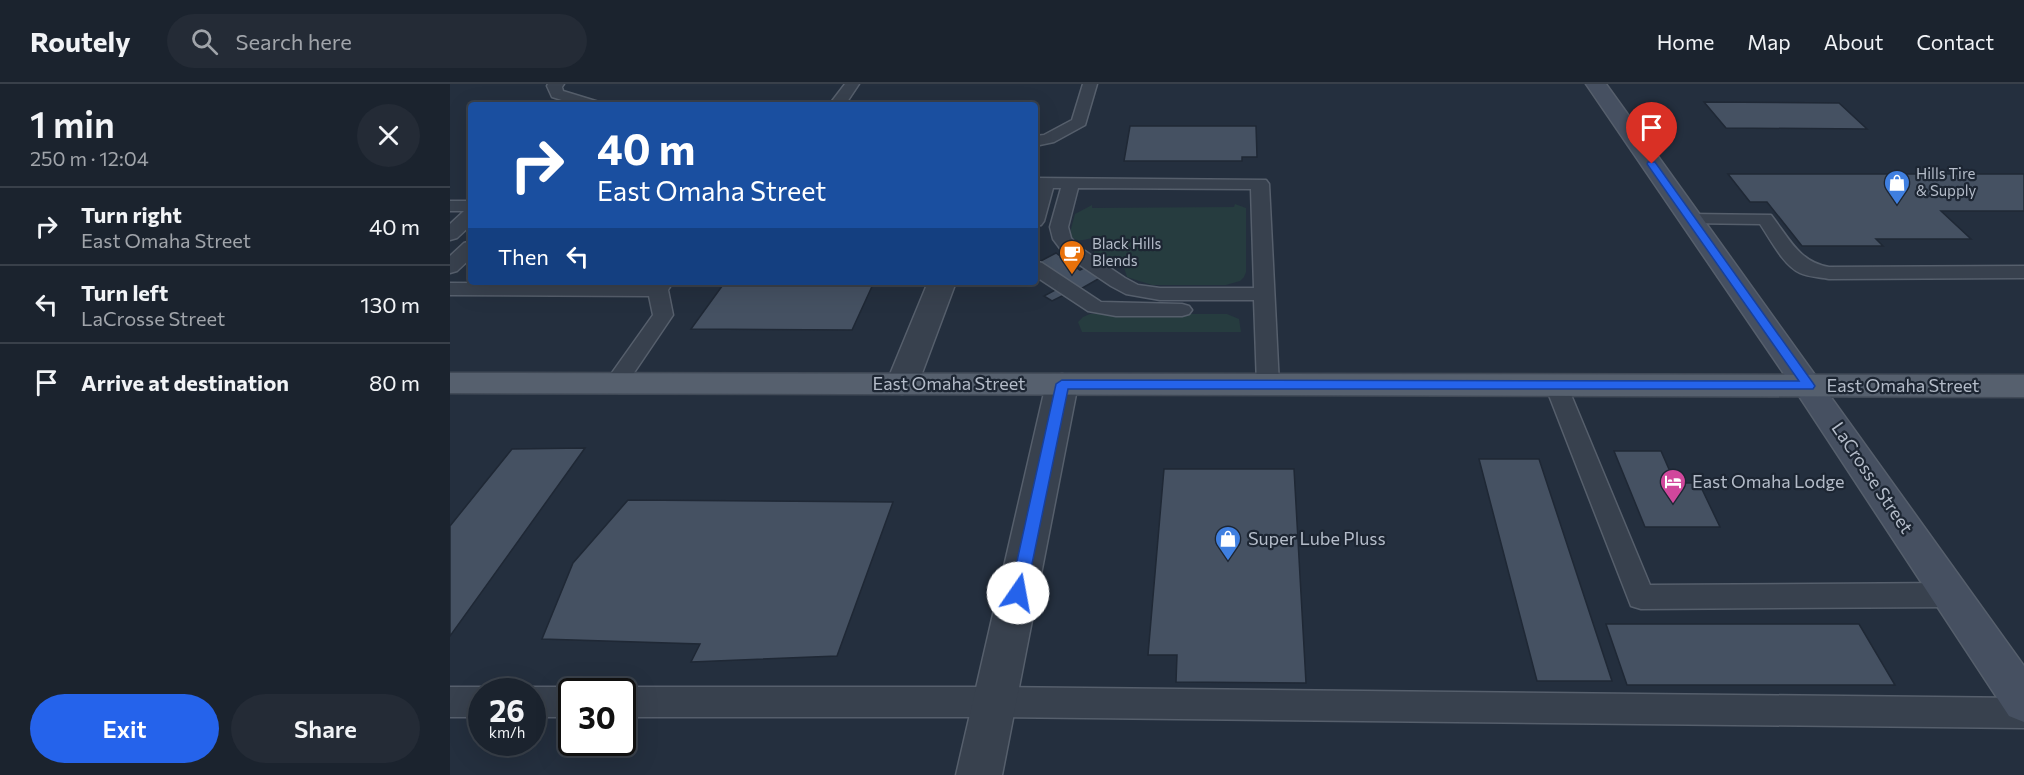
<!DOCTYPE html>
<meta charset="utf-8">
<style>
body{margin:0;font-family:Commissioner,sans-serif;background:#242b36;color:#f1f3f6;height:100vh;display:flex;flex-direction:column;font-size:22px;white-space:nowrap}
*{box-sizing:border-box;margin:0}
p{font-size:20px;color:#a0a4aa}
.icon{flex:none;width:33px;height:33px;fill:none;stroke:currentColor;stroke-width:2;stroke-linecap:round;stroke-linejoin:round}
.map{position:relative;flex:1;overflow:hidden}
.details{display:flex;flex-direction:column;background:#1b232e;width:450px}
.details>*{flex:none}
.guide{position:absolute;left:18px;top:18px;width:570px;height:183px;border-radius:6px;box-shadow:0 6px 24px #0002,0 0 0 2px #39404a;background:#1a4fa0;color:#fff;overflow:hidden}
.speed{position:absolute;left:18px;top:594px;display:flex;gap:12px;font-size:30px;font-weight:700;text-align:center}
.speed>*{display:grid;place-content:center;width:78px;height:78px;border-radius:50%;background:#1b232e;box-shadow:0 6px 24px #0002,0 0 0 2px #39404a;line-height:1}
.speed small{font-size:15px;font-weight:400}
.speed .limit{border:3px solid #111;border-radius:9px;background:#fff;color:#111}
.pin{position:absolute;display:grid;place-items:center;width:51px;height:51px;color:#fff;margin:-62px -26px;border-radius:50% 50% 50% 0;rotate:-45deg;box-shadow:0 0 6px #0007}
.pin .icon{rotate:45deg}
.me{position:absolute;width:66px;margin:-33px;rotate:12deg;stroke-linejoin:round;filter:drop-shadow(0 0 4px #0008)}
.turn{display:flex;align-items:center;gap:21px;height:126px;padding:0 30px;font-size:27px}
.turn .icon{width:78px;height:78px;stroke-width:2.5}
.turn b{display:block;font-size:42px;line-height:51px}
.then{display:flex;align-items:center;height:57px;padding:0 30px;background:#0003;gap:12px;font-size:22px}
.round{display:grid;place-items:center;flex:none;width:63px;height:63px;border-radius:32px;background:#242b36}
.headline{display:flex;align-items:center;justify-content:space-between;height:102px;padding:0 30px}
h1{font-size:36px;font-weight:600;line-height:45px}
.button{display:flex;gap:12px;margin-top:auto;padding:12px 30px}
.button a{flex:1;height:69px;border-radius:36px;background:#2563eb;color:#fff;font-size:24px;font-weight:600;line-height:69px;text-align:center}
.button a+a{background:#242b36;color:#f1f3f6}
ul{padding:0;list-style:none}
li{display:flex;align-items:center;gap:18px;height:78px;padding:0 30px;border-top:2px solid #39404a}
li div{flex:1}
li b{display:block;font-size:22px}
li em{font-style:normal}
header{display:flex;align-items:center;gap:36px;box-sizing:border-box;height:84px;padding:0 30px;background:#1b232e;border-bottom:2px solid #39404a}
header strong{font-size:28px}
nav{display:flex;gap:33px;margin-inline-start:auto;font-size:21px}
.search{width:420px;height:54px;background:#242b36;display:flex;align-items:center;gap:15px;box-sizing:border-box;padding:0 21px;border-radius:33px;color:#a0a4aa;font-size:22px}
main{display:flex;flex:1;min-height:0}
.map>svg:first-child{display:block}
.green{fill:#263c3f}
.building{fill:#455162;stroke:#1f2835;stroke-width:1.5}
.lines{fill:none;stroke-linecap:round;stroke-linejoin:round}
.lane-casing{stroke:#565f6c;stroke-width:3}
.street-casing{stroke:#565f6c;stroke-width:3}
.secondary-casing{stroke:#565f6c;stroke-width:3}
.primary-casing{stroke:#414a57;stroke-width:3}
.lane{fill:#38414e;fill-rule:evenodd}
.street{fill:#38414e;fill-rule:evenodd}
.secondary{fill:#465061;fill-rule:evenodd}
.primary{fill:#56606e;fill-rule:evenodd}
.route{fill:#2563eb;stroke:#184099;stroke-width:1.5}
.labels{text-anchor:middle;stroke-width:4.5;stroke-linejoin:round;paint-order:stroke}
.far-poi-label{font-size:15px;fill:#b4bcc9;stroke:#1d2633;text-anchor:start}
.street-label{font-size:18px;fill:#b4bcc9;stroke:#1d2633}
.poi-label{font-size:18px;fill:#b4bcc9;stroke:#1d2633;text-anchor:start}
</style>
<header>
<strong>Routely</strong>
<div class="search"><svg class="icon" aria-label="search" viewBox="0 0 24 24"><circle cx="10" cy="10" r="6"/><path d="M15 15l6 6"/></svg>Search here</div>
<nav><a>Home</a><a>Map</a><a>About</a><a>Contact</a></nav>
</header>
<main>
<section class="details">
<div class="headline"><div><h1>1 min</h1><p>250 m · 12:04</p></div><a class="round"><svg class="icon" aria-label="close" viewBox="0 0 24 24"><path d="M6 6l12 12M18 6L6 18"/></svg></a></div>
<ul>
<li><svg class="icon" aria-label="right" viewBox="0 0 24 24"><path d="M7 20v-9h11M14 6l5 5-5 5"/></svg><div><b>Turn right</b><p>East Omaha Street</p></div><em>40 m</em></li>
<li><svg class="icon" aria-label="left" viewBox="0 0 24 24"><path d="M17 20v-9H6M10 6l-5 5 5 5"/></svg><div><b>Turn left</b><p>LaCrosse Street</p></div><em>130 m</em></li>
<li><svg class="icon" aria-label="arrive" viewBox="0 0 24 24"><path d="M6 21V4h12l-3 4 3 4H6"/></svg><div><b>Arrive at destination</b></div><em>80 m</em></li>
</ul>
<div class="button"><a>Exit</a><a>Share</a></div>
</section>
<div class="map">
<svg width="1574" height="691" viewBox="0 0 1574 691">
<rect width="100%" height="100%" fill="#242f3e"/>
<!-- green -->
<path class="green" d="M785,120L796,124V188L794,193L790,197L776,201H702L677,193L673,180L653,178L644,173V167L656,158L654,153C642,151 631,161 621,153V145L625,130L642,121V124L784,123Z
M640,230H777L789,235L791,248H632L628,238L633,233Z"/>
<!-- building -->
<path class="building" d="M1254,18L1389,19L1417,45L1276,44Z
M680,42H806L807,73H792V77H674Z
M1278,90H1574V127H1491L1521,155H1426L1433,162H1352L1317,118H1300Z
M606,169L630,186L649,176L664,186L620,211L618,209L602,217L594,212L609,204L585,188V180Z
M275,198H424L402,246L241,245Z
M135,364L0,552V442L62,365Z
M1164,367H1211L1225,399H1249L1270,443H1195Z
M1029,375H1089L1162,597H1087Z
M714,385H844L856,599L726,598L727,571H698Z
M178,416L443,418L387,572L241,578L250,560L92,555L123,479Z
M1156,540H1409L1445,601H1177Z"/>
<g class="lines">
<defs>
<path id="lane" d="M98,0H114L112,3L113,7L149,18L152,21H128L102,13L97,2Z
M395,0H409L395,21H379Z
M633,0H647L635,41L604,58L585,62V52L594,51L622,36Z
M585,94L816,96L819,100L829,301L826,306L818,309L810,306L807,301L804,216H710L676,210L661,202L615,171L603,155L600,143L611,104H603L594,137L591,141L585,142ZM628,104L801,105L804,204H710L688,201L675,194L629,163L621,154L618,143Z
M0,117H21V141L7,154L0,156V140L14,127H0Z
M1240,130L1321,131C1339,154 1349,178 1379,183L1574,182V194L1379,195C1370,193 1358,193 1350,189C1333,181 1321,156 1310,140L1234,139L1231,135L1234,131Z
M21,157V174L7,187L0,189V172L14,159Z
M585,177L592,179L651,218L732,220L739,222L742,226L739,230L732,232H666L638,227L585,192Z
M203,198H223L218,206L223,231L173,305L165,308L157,305L154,300L203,231L199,212L0,211V199L202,200Z
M1106,293L1114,296L1117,301L1200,501L1501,499L1511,503L1515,511L1511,519L1501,523L1191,525L1181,522L1095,301L1098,296Z
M0,603H32L43,608H32V633H0Z
M82,603H122L133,608H122V633H82V608H71Z
M172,603H545L1574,614V644L545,633H172V608H161Z"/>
<path id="street" d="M478,198H506L468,300L463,307L452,310L441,307L436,300Z
M612,290L623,293L628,300L552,691H506L596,300L601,293Z"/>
<path id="secondary" d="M1136,0H1156L1574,582V638L1559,632L1347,309Z"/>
<path id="primary" d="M0,289L1574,291V313L0,309Z"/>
</defs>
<!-- lane casing -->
<use href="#lane" class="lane-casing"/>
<!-- street casing -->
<use href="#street" class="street-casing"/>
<!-- secondary casing -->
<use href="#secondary" class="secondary-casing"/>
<!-- primary casing -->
<use href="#primary" class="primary-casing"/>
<!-- lane -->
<use href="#lane" class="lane"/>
<!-- street -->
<use href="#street" class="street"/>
<!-- secondary -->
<use href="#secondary" class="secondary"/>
<!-- primary -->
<use href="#primary" class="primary"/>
</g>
<!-- route -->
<path class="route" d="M1198,78H1205L1363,299L1365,302L1363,305H618L576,509L574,514L568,516L562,514L560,509L606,300L612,296L1349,297L1197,80Z"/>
<!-- icons -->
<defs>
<symbol id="shop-pin" viewBox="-11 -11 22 30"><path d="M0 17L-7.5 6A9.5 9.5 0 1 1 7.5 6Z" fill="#3f7fe0" stroke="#1d2633"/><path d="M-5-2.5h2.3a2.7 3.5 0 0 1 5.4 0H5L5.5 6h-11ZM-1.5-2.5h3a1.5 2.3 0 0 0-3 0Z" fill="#fff"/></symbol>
<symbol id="cafe-pin" viewBox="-11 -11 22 30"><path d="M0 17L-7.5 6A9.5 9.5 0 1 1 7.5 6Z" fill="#e8710a" stroke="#1d2633"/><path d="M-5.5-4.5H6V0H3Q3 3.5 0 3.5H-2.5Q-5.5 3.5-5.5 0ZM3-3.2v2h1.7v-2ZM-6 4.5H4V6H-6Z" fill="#fff"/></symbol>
<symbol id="hotel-pin" viewBox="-11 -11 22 30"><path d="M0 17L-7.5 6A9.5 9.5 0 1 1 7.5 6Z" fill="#d1479c" stroke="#1d2633"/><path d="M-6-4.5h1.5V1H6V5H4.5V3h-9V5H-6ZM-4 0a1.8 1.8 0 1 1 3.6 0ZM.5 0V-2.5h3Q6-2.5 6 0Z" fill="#fff"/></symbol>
</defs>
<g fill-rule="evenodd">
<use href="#shop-pin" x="1432" y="84" width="30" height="40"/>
<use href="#cafe-pin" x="607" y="154" width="30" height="40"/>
<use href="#hotel-pin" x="1208" y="383" width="30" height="40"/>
<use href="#shop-pin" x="763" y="440" width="30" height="40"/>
</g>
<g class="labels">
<!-- far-poi labels -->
<g class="far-poi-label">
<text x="1466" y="95">Hills Tire<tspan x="1466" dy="17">&amp; Supply</tspan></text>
<text x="642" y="165">Black Hills<tspan x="642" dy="17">Blends</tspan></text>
</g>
<!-- street labels -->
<g class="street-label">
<text x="499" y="306">East Omaha Street</text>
<text x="1453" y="308">East Omaha Street</text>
<text transform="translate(1422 394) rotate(56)" y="6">LaCrosse Street</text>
</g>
<!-- poi labels -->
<g class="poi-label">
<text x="1242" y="404">East Omaha Lodge</text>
<text x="798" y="461">Super Lube Pluss</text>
</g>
</g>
</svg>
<div class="speed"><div>26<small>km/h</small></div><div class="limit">30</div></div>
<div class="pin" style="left:1202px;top:80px;background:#d93025"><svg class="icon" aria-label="arrive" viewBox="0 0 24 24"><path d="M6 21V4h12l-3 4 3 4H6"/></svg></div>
<svg class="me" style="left:568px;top:509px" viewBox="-20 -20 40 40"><circle r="19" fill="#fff"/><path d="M0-13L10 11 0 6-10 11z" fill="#2563eb"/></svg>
<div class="guide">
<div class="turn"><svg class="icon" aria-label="right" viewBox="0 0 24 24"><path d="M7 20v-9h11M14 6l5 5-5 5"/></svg><div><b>40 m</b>East Omaha Street</div></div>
<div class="then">Then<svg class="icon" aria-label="left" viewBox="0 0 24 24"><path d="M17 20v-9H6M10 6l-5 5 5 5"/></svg></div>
</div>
</div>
</main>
